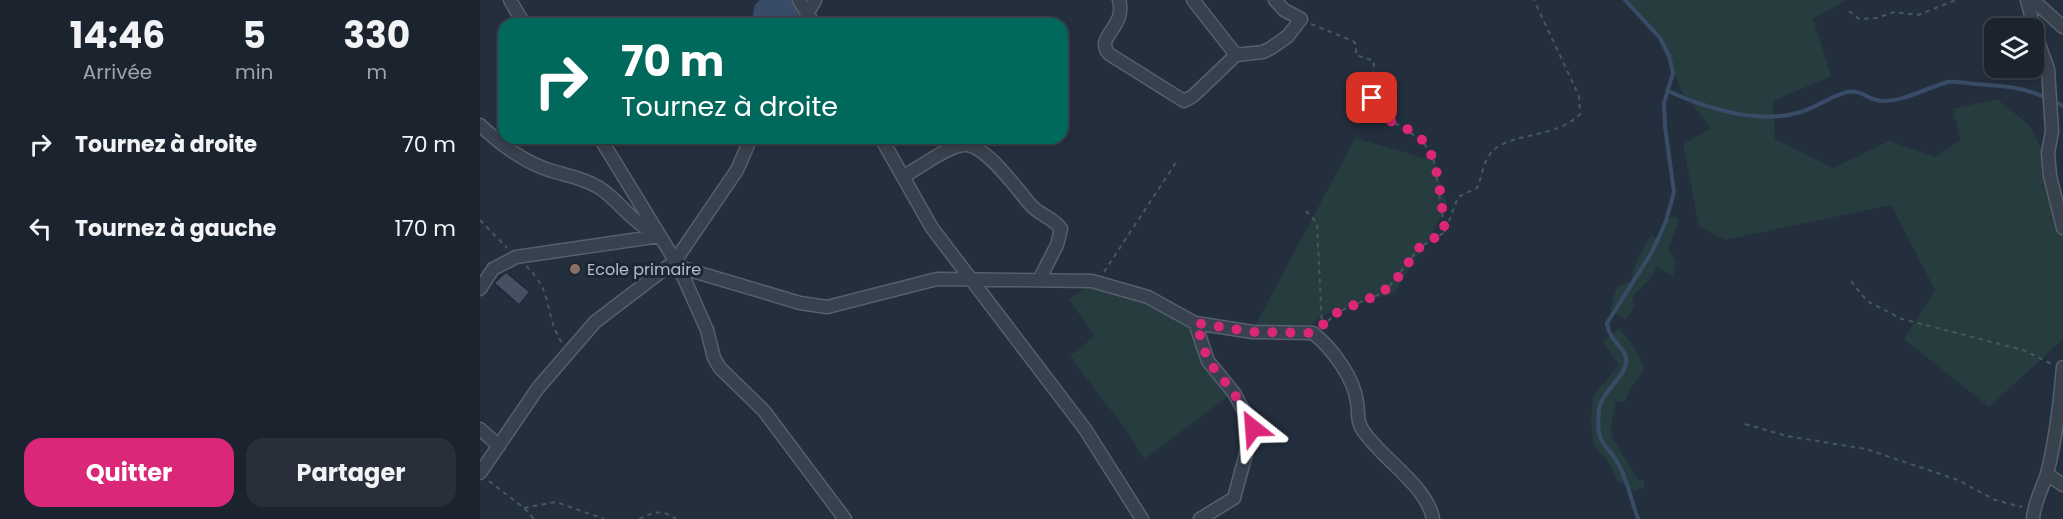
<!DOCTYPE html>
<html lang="fr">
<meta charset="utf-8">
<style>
body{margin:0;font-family:Poppins,sans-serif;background:#282f3a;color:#f1f3f6;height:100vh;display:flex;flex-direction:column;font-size:22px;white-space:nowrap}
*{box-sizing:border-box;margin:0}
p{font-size:20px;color:#a0a4aa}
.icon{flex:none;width:33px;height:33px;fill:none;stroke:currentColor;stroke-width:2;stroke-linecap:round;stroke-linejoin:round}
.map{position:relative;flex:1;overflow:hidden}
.drawer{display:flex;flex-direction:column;background:#1b232e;width:480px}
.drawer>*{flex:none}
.guide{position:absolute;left:18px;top:18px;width:570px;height:126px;border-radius:18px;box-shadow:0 3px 9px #0003,0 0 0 2px #39404a;background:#00695c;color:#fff;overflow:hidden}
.controls{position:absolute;left:1504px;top:18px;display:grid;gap:12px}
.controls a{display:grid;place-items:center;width:60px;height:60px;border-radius:12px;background:#1b232e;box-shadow:0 3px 9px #0003,0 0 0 2px #39404a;font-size:30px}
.pin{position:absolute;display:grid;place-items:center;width:51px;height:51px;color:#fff;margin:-26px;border-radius:12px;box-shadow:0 3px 9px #0006}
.me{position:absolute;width:66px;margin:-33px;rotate:332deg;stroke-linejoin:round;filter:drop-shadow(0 0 4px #0008)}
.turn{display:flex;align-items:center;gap:21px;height:126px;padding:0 24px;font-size:27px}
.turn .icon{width:78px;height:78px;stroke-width:2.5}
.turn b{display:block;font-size:42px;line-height:51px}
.eta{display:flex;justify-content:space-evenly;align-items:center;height:102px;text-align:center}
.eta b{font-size:36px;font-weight:700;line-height:42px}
.primary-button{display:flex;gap:12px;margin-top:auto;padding:12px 24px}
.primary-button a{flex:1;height:69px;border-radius:18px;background:#db2777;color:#fff;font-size:24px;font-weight:700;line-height:69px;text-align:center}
.primary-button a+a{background:#282f3a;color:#f1f3f6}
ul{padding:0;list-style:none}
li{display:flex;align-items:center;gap:18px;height:84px;padding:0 24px}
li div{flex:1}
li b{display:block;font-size:22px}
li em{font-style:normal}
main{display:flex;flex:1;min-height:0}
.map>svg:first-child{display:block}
.green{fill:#263c3f}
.water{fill:#394c67}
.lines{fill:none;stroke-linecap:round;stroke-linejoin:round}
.stream{stroke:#394c67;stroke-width:4}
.building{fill:#455162;stroke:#1f2835;stroke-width:1.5}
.minor-casing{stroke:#565f6c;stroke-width:15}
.path{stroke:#44595c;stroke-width:2;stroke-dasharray:4.5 4.5;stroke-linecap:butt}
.minor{stroke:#38414e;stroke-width:12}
.route{stroke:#db2777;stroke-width:10;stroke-dasharray:0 18}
.education-dot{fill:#8d6e63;stroke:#1d2633;stroke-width:2}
.labels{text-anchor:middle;stroke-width:6;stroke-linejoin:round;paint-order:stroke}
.poi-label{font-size:16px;fill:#b4bcc9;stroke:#1d2633;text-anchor:start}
</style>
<main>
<section class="drawer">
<div class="eta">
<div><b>14:46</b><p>Arrivée</p></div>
<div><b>5</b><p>min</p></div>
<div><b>330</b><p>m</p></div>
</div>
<ul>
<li><svg class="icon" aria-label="right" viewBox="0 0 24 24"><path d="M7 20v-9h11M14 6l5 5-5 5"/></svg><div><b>Tournez à droite</b></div><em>70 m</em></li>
<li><svg class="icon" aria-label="left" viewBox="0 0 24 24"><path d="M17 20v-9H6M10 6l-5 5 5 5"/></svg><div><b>Tournez à gauche</b></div><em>170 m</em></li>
</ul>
<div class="primary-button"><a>Quitter</a><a>Partager</a></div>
</section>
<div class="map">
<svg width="1583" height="519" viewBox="0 0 1583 519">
<rect width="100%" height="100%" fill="#242f3e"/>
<!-- green -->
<path class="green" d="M1145,0H1367L1333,19L1351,76L1293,101L1295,139L1353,168L1409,141L1456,157L1480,140L1473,109L1517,99L1549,125L1575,173L1583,218V339L1509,407L1424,339L1455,290L1411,205L1245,240L1219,226L1203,144L1231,128L1202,92L1180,38Z
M875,138L954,161L967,204L955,229L914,293L842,315L827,330H773Z
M1195,216L1199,221L1188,248L1196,261L1193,276L1177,267L1169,280L1152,297L1154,307L1146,320L1130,310L1136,288L1150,281L1158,258L1171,235L1178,239L1186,221Z
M612,282L710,320L752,393L664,459L646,430L590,356L615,336L589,300Z
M1139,328L1153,345L1164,366C1161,381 1149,385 1146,401L1136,402L1131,425L1132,437L1158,480H1164L1165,487L1155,491L1137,481L1131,466L1114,444L1111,421L1113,396L1139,365L1123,342Z"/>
<!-- water -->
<path class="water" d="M280,0H313L319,12L313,24H271L275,5Z"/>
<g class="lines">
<!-- stream -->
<path class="stream" d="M1145,0L1180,38L1189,56L1193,73L1184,103L1185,127L1194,192L1186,221L1172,252L1127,323C1129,341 1143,345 1146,358C1150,373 1121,392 1119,409C1115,449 1127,440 1140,467C1148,483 1152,502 1158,519
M1188,91C1228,109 1278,125 1321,112C1337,107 1351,96 1367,92C1381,89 1390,101 1402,101C1426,101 1446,88 1468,82C1476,81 1487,83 1495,84C1521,86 1542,86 1566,98
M1573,101L1583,106"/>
</g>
<!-- building -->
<path class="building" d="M26,272L50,292L39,305L14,283Z"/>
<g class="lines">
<defs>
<path id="minor" d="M30,0L44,24
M319,0L334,24
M639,0C647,28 614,36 629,54L704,101L713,96L756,55L783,52L791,48L808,36L821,19L804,10L795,0
M713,0L756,55
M1547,0L1554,28
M1553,0L1583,27
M322,24L335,0
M1554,30L1568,69L1572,131L1568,153L1570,176L1583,228
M0,125C19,143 40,160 66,169C83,175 102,177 118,187C137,198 149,219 168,229L174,227
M120,138L199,267L227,330L234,358L240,368L284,411L365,519
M401,138L452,228L605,429L662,519
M424,176C439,168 469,145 485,145C505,144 537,189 549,203C558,215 573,217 581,229L577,245L559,280
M199,267L320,303L347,307L457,279L612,281L668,297L715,323L773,332L833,333C852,348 874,378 877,402C879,412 876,419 882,429C900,458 947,485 953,519
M0,289L13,269L36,257L180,236
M715,323L728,361L754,393L773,428L754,498L720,519
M0,429L19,446
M0,473L58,388L115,322L195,261L257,170L271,138
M1567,474L1583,485
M1553,519C1554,503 1562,489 1567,474C1576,439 1580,403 1583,367"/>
</defs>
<!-- minor casing -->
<use href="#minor" class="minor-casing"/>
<!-- path -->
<path class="path" d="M1369,11L1379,19L1397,18L1414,12L1438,15L1476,0
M831,24L873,41L876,44V55L894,61L892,98L896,111L943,141L954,161L965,232
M826,211L837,223L842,326
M0,220L27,248
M46,266C75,293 63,313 82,343
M624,272L697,161
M1371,281L1387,301L1422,319L1543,350L1572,364
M841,327L858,312L902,293L909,287L939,248L965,232L978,197L997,188C1002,177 1003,162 1011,153C1027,132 1077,139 1100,114L1099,96L1054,0
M1265,424L1307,436L1386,449L1478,480L1515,500L1542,507
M9,481L44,508L54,519
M44,508L76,502L124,519
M159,519C174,512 182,509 196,519"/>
<!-- minor -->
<use href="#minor" class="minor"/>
</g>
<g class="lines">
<!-- route -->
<path class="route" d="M773,428L754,393L728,361L716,323L773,332L833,333L858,312L902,293L919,276L939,248L965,231C961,207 960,160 943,141C926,121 902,128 892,98"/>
</g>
<!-- markers -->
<circle class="education-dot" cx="95" cy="269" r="6"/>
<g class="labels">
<!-- poi labels -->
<g class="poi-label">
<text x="107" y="275">Ecole primaire</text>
</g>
</g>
</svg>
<div class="controls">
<a><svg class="icon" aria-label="layers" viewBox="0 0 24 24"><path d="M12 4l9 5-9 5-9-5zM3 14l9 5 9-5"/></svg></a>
</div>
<div class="pin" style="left:892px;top:98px;background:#d93025"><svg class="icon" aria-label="arrive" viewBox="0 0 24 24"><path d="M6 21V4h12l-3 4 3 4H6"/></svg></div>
<svg class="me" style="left:773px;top:428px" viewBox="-20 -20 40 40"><path d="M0-17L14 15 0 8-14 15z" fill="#db2777" stroke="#fff" stroke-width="4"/></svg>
<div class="guide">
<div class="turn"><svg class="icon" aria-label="right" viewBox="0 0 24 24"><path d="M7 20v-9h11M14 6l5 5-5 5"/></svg><div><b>70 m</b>Tournez à droite</div></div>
</div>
</div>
</main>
